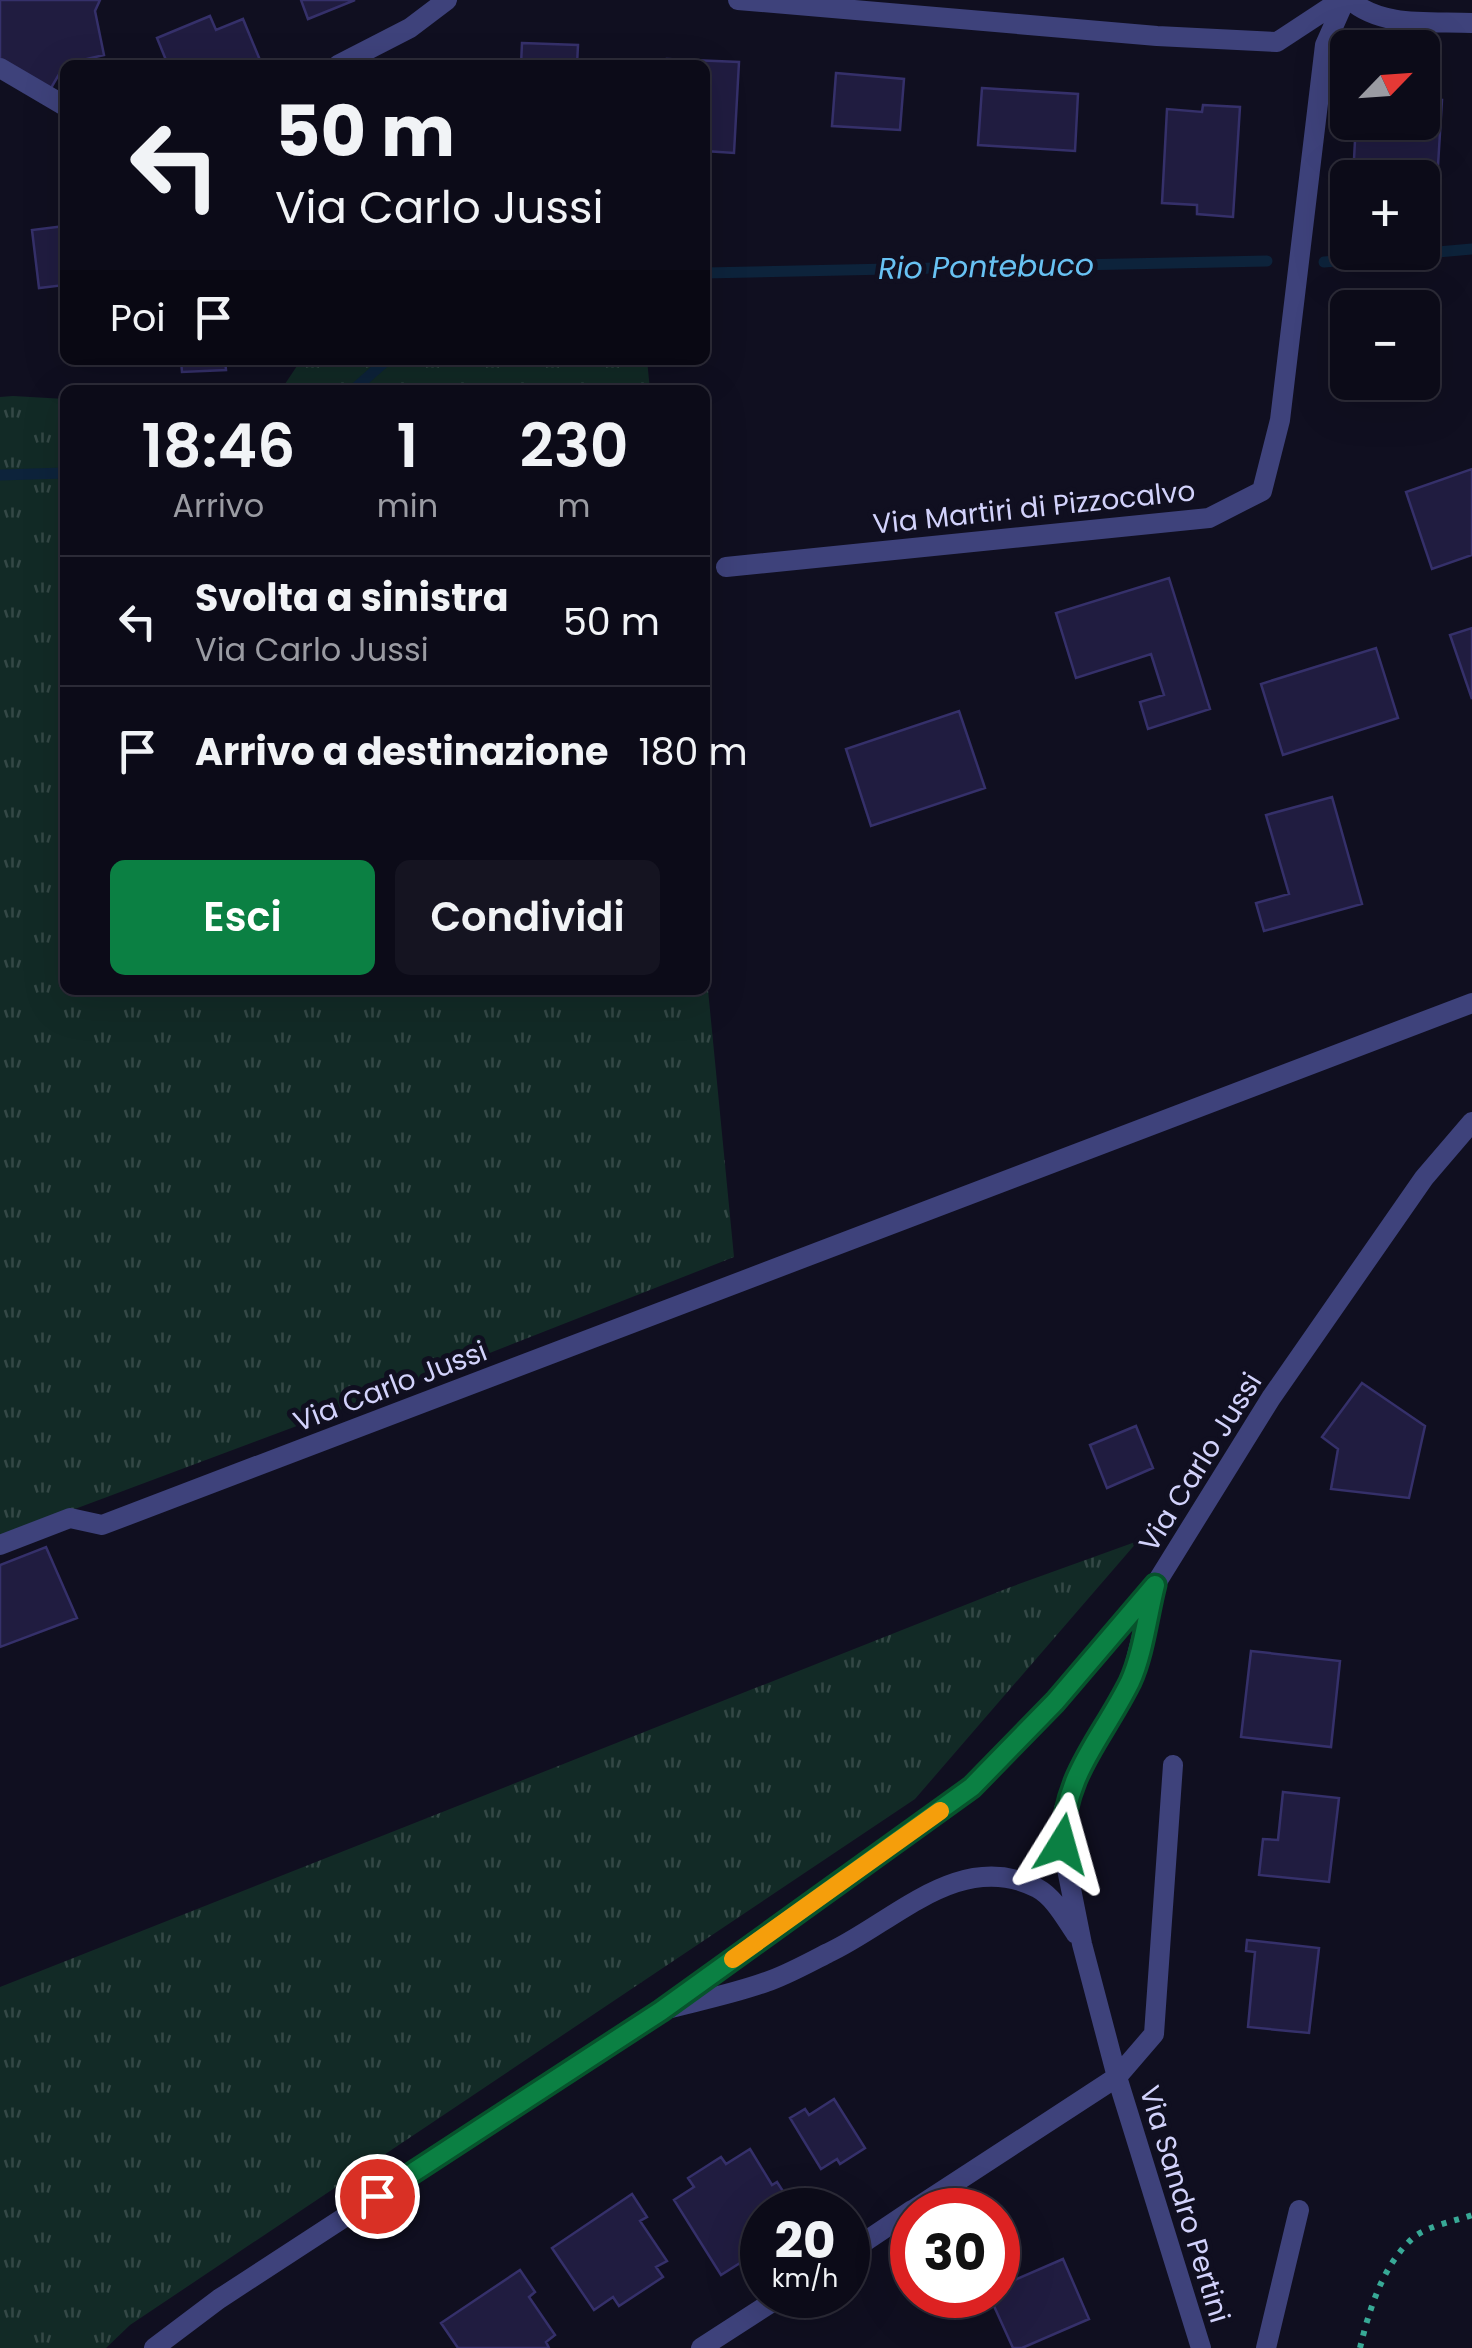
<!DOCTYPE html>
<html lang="it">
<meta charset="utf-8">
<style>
body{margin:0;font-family:Poppins,sans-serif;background:#151421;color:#f1f3f6;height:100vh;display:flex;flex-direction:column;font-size:38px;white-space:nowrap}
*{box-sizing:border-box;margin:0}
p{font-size:32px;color:#9a9ba2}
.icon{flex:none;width:55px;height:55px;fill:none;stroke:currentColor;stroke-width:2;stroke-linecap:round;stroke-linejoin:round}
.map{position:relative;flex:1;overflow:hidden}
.side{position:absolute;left:60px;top:385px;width:650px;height:610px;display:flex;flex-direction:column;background:#0c0b18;border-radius:15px;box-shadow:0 10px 40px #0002,0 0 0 2px #2c2b37}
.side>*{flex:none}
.top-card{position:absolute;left:60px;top:60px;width:650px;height:305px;border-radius:15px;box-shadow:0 10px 40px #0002,0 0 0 2px #2c2b37;background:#0c0b18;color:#f1f3f6;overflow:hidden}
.needle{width:65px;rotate:65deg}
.controls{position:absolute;left:1330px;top:30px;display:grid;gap:20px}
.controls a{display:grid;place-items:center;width:110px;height:110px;border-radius:15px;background:#0c0b18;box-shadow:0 10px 40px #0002,0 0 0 2px #2c2b37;font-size:50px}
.speed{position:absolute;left:740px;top:2188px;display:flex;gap:20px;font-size:50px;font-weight:700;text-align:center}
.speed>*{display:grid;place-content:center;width:130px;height:130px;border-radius:50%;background:#0c0b18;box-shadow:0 10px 40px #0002,0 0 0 2px #2c2b37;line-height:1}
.speed small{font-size:25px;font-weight:400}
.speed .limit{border:15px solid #d22;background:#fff;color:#111}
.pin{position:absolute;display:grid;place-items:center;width:85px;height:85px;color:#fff;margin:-42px;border:5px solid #fff;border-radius:50%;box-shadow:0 2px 10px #0007}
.me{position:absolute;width:110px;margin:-55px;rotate:8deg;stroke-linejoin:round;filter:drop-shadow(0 0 8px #0008)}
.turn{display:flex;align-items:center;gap:35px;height:210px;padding:0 50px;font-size:45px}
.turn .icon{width:130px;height:130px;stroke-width:2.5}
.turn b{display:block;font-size:70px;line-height:85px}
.then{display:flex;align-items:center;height:95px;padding:0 50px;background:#0003;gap:20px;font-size:38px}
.eta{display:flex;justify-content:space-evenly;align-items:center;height:170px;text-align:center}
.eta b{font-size:60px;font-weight:600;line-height:70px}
.button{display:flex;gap:20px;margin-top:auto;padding:20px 50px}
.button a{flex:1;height:115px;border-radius:15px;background:#0b8043;color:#fff;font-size:40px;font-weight:600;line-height:115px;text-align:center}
.button a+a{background:#151421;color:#f1f3f6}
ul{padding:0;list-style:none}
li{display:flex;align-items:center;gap:30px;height:130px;padding:0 50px;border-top:2px solid #2c2b37}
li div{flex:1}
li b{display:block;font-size:38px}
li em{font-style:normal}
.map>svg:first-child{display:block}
.grass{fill:url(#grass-tufts)}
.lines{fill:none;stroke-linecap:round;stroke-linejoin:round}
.stream{stroke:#0d233b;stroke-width:11}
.building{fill:#201c40;stroke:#35306a;stroke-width:2.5}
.path{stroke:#38a996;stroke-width:6;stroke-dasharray:5 8;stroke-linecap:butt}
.service{stroke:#3e427b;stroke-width:20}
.minor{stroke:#3e427b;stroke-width:20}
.tertiary{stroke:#3e427b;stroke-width:20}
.route-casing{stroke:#07532c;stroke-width:25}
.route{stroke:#0b8043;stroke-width:18}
.slow{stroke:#f59e0b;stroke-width:18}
.labels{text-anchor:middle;stroke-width:10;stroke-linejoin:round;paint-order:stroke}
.street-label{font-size:28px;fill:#d2d2fb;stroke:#100f20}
.water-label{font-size:30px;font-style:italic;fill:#68c2f3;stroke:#100f20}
</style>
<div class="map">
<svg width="1472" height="2348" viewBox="0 0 1472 2348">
<defs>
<pattern id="grass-tufts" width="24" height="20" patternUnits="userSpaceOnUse" patternTransform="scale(2.5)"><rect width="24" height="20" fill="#122a26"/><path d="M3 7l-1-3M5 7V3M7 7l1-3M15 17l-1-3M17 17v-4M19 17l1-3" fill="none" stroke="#344846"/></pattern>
</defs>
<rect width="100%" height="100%" fill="#100f20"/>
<!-- grass -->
<path class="grass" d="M301,360H647L650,390H251L285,384Z
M13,396L65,399V990H705V959L734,1257L449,1369L0,1537V397Z
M1138,1541L915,1799L130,2325L106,2348H0V1987L1008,1588Z"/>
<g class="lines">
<!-- stream -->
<path class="stream" d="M1324,262L1472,249
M705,273L1267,261
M353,390L387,360
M0,475L65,473"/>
</g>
<!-- building -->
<path class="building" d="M0,0H100L95,11L104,55L65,64L51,88L0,60Z
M301,0H355L308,19Z
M210,16L216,30L243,19L262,65H168L157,38Z
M522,43L578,45L577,65H521Z
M667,59L739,62L734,153L705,151V65H667Z
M836,73L904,79L900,130L832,126Z
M982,88L1078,94L1075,151L978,145Z
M1422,99L1442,100L1437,182L1422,181V178H1353L1356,122H1422Z
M1203,105L1240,107L1233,217L1197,214V205L1162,203L1167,109L1202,112Z
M65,226V285L39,288L32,230Z
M181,360H225L226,370L182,372Z
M1472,469V555L1432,569L1406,492Z
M1169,578L1210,709L1148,729L1140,702L1164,695L1151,654L1076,678L1056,613Z
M1472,628V699L1450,635Z
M1376,648L1398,718L1283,755L1261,684Z
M959,711L985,788L871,826L846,749Z
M1332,797L1362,904L1264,931L1256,903L1289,894L1266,815Z
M1362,1383L1425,1426L1409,1498L1331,1489L1338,1449L1322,1437Z
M1136,1426L1153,1468L1107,1488L1090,1445Z
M46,1547L77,1618L0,1647V1565Z
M1251,1651L1340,1661L1331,1747L1241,1737Z
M1283,1792L1339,1798L1329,1882L1259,1875L1263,1839L1278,1840Z
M1247,1940L1319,1948L1309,2033L1248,2027L1255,1952L1246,1951Z
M834,2099L865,2148L840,2164L837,2159L821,2169L790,2118L805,2109L809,2115Z
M750,2149L772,2185L777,2182L790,2202L777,2210H762V2249L721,2275L674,2200L694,2187L688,2178L721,2157L726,2164Z
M632,2194L647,2217L640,2221L667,2261L656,2267L663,2277L619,2306L613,2297L594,2310L552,2248Z
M1063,2259L1089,2319L1022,2348H1013L989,2295H998V2279L1007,2275L1010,2282Z
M520,2270L535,2292L529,2297L555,2335L546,2342L549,2348H458L441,2323Z"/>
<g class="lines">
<!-- path -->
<path class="path" d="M1360,2348C1369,2310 1383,2264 1414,2237C1428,2226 1455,2221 1472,2215"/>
<!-- service -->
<path class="service" d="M1266,2348L1299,2210"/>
<!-- minor -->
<path class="minor" d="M738,0L1157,36L1277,42L1341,0
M1350,0C1382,28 1432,21 1472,23
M338,65L410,28L447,0
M0,68L65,106
M726,567L1209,518L1262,491L1280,420L1325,45L1345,0
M0,1545L70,1518L102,1525L1472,1003
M1155,1585L1131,1679L1082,1764L1064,1809L1062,1844L1082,1944L1117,2077L1201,2348
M663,2010C697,2001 733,1994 766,1982C787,1975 808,1963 828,1953C893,1923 960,1848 1037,1888C1054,1897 1065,1918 1076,1934
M913,2210L1117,2077L1154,2034L1173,1765
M848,2253L912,2210
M701,2348L783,2295"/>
<!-- tertiary -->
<path class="tertiary" d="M154,2348L219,2299L661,2011L971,1787L1055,1703L1155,1585L1271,1398L1424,1178L1472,1122"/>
</g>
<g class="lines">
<defs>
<path id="route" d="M377,2196L661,2011L972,1787L1055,1702L1155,1585C1147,1616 1143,1654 1130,1682C1100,1742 1065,1772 1062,1844"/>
</defs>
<!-- route casing -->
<use href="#route" class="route-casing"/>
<!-- route -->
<use href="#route" class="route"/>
<!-- slow -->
<path class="slow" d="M733,1959L940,1811"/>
</g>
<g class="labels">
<!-- street labels -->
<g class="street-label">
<text transform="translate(1034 507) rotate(-6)" y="10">Via Martiri di Pizzocalvo</text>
<text transform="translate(390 1386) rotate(-21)" y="10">Via Carlo Jussi</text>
<text transform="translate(1200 1462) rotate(-58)" y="10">Via Carlo Jussi</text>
<text transform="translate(1185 2204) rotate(73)" y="10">Via Sandro Pertini</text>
</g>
<!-- water labels -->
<g class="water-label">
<text transform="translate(986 267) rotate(-1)" y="10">Rio Pontebuco</text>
</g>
</g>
</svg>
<div class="controls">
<a><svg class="needle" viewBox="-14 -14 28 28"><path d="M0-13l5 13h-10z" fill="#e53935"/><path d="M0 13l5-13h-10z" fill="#9a9ba2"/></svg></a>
<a>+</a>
<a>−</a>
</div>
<div class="speed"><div>20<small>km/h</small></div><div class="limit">30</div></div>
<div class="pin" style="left:377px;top:2196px;background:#d93025"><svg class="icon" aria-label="arrive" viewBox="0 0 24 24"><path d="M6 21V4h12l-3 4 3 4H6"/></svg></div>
<svg class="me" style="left:1062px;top:1844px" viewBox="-20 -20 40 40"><path d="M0-17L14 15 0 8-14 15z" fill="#0b8043" stroke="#fff" stroke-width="4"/></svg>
<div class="top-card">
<div class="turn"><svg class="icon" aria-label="left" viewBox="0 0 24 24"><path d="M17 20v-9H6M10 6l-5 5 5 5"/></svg><div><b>50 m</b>Via Carlo Jussi</div></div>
<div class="then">Poi<svg class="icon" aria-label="arrive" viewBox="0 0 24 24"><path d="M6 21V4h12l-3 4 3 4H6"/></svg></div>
</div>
<section class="side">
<div class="eta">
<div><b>18:46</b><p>Arrivo</p></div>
<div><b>1</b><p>min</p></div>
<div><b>230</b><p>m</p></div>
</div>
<ul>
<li><svg class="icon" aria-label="left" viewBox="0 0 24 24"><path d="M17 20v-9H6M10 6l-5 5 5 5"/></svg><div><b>Svolta a sinistra</b><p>Via Carlo Jussi</p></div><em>50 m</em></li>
<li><svg class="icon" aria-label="arrive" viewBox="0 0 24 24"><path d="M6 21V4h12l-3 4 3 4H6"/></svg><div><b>Arrivo a destinazione</b></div><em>180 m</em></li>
</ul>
<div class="button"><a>Esci</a><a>Condividi</a></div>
</section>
</div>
